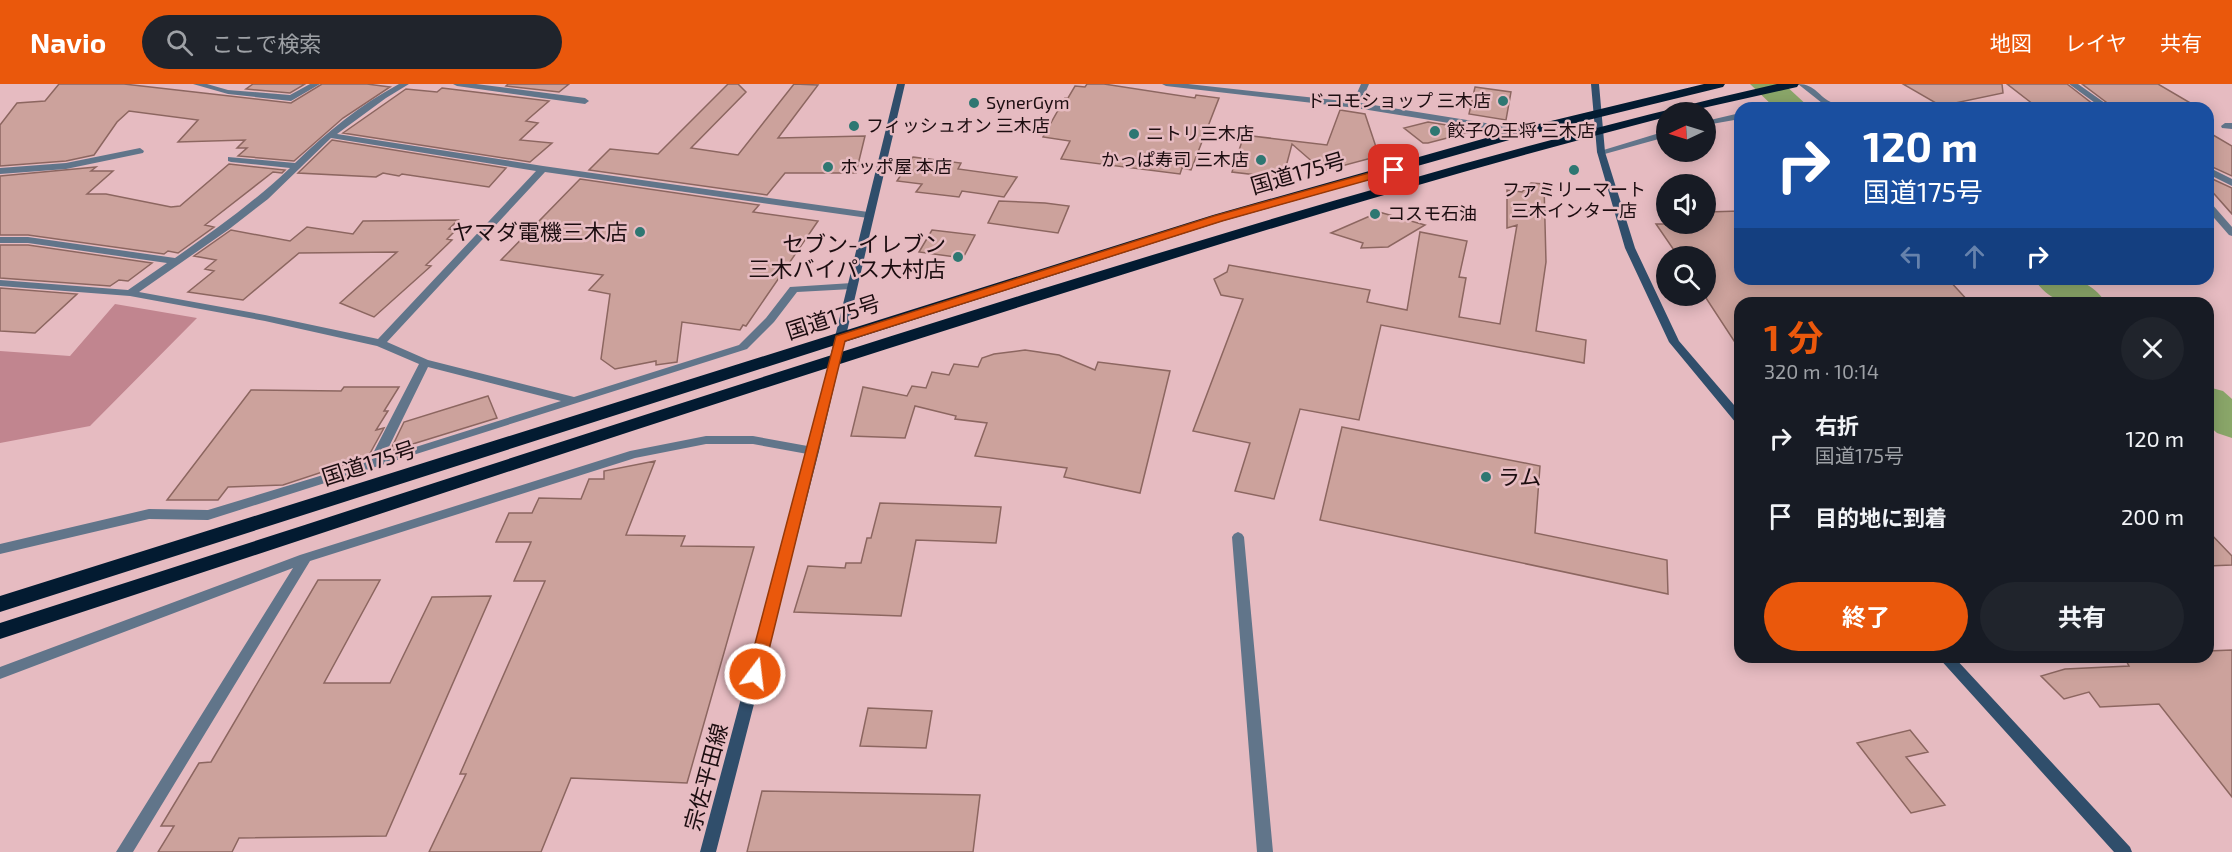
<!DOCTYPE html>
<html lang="ja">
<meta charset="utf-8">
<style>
body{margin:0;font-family:"Exo 2","Noto Sans JP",sans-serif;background:#20242c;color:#f1f3f6;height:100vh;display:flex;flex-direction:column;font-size:22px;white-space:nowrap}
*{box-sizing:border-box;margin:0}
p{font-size:20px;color:#9ea1a6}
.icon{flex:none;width:33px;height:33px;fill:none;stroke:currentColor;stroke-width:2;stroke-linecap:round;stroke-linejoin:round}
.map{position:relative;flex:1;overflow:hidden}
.drawer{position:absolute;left:1734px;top:213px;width:480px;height:366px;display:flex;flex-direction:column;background:#171b24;border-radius:18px;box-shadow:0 3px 15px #0003}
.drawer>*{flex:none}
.banner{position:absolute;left:1734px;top:18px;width:480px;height:183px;border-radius:18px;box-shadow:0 3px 15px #0003;background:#1a4fa0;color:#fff;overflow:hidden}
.needle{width:39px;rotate:266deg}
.controls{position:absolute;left:1656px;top:18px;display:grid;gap:12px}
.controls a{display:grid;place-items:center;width:60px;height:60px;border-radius:50%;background:#171b24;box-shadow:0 3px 15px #0003;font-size:30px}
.pin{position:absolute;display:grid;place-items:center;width:51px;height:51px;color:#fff;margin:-26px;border-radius:12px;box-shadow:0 3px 9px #0006}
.me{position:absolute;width:66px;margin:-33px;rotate:15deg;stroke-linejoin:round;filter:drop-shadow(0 0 4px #0008)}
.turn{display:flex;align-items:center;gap:21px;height:126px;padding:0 30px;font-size:27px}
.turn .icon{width:78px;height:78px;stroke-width:2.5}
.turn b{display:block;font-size:42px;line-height:51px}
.lanes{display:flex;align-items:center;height:57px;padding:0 30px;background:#0003;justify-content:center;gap:30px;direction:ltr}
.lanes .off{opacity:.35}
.round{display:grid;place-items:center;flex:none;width:63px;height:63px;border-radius:32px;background:#20242c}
.head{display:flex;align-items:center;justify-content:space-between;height:102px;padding:0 30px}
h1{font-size:36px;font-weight:700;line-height:45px;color:#ea580c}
.button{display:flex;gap:12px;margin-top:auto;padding:12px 30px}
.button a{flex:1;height:69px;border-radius:36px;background:#ea580c;color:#fff;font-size:24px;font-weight:700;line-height:69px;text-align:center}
.button a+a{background:#20242c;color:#f1f3f6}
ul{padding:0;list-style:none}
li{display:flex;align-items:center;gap:18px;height:78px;padding:0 30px}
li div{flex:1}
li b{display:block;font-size:22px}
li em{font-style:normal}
header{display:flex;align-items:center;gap:36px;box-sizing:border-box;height:84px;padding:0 30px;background:#ea580c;color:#fff}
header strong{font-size:28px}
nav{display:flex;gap:33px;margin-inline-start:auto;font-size:21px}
.search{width:420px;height:54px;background:#20242c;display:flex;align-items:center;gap:15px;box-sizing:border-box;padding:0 21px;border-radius:33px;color:#9ea1a6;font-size:22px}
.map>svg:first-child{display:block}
.green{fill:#c1858f}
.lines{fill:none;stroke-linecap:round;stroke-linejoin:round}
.river{fill:#8aa669;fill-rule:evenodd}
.building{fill:#cca29c;stroke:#8c6660;stroke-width:1.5}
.street{fill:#61758a;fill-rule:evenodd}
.secondary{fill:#304e6b;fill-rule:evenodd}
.highway{fill:#031b31;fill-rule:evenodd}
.route{fill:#ea580c;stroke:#983908;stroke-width:1.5}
.poi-dot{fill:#2e7772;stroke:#e6bbc1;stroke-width:2}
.labels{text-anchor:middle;stroke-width:5;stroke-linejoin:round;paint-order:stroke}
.far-poi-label{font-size:18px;fill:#1c0d10;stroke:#e6bbc1;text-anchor:start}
.street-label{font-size:22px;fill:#1c0d10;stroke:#e6bbc1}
.poi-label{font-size:22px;fill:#1c0d10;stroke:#e6bbc1;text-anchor:end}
</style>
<header>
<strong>Navio</strong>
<div class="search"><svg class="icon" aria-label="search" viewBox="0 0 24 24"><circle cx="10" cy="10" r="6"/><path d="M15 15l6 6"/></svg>ここで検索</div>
<nav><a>地図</a><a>レイヤ</a><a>共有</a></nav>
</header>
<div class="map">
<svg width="2232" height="768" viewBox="0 0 2232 768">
<rect width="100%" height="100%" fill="#e6bbc1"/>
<!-- green -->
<path class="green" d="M115,220L197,234L90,342L0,359V267L70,272Z"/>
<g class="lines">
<!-- river -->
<path class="river" d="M1750,0H1784L1810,24H1775Z
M2034,195C2065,195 2087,190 2106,219C2075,219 2054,224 2034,195Z
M2208,303L2223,307L2232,315V354L2217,349L2208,341Z"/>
</g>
<!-- building -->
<path class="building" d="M59,0H124L291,19L322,0H367L390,3L343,34L294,77L238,72L247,64H237L245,56L178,58L198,36L129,27L117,38L94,71L66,77L0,82V41L17,19L45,17Z
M253,0H305L290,9L246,5Z
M508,0H569L559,8L506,2Z
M728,0H738L746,8L691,64L738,71L794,0L818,1L778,54L865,52L856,89H785L767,111L589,86L610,65L658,70Z
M1087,0H1104L1195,14L1196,11L1219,14L1191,86L1182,84L1180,90L1061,75L1070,57L1043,53L1065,14H1068L1075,2L1085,3Z
M1903,0H2002L2003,9L1941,22Z
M2007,0H2067L2098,24H2038Z
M2082,0H2158L2199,24H2114Z
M1475,3L1511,8L1506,36L1469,30Z
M442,4L549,17L526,37L538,39L520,56L552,59L530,78L343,49L406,5L437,8Z
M1340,26L1365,30L1379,72L1323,87L1292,60L1283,94L1232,88L1244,51L1327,61Z
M1428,38L1478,46L1428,59H1423L1404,44Z
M2208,48L2232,62V92L2208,81Z
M332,56L506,84L489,103L402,90L399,92L383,89L376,93L298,89Z
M913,73L961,79L958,85L1017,93L1004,113L962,107L959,113L916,108L922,100L897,97Z
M229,80L285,86L282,89L273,88L205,141L214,143L178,169L168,167L164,170L28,151H0V92L96,83L91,87H113L87,110H106L171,123L180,122Z
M2208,93L2232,104V130L2208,103Z
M580,95L759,121L753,128L818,137L746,242L743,241L740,246L682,238L677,278L656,281V277L615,285L601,275L610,210L589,206L603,191L501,176Z
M1531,99L1544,100L1546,178L1536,247L1586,256L1584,279L1381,241L1359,336L1300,325L1274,415L1235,407L1250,359L1193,347L1243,215L1221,211L1214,195L1227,188L1229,181L1370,206L1367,218L1407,226L1420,148L1467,157L1459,193L1466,194L1459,233L1500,240L1517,141L1507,144V106L1522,108Z
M999,117L1045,119L1069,122L1058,149L988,139Z
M1740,127V195H1948L1970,219H1740V266L1706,214V172H1678L1656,140H1706V128Z
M1379,128L1425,141L1388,163L1361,164L1363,159L1331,149Z
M458,136L449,145L456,146L447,155L452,156L426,181L431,182L374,233L340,219L397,168L299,169L243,216L188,208L214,187L205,185L216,176L194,172L231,146L290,157L307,143L353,150L363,137Z
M932,146L975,151L963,174L919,168Z
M0,161H28L152,179L128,197L119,196L110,202L0,194Z
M0,204L77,210L35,249L0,247Z
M1025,266L1059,271L1095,286L1098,278L1170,287L1140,409L1064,393L1067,384L975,372L987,339L955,335L956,332L915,322L905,354L851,352L863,303L907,312L912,302L926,304L932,288L949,291L954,280L978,283L982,274L994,270Z
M344,303H399L384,327H388L376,346L384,344L368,373L283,401L228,403L218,416H167L251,306L341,307Z
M488,312L497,334L390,367L404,338Z
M1342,343L1540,382L1535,449L1667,476L1668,510L1320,436Z
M655,377L626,451L685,452L681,462L754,463L687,699L571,694L541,768H429L466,690H460L545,497H514L531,458H496L509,429H532L539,414L581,415L589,395H604V387Z
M880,419L1001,423L996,459L916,456L901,532L794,528L808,482L845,484L846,479H861L867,454H871Z
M2208,447L2232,472V481L2208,482Z
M318,496H380L324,599H390L432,513L491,512L386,752L239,754L232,768H158L174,742H161L199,679L211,678Z
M2232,566V713L2159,620L2100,623L2089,608L2064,615L2041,592L2065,585L2129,582L2124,573H2208V567Z
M868,624L932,627L926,664L860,662Z
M1910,646L1928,668L1906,673L1945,721L1911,729L1857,659Z
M762,707L980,711L973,768H747Z"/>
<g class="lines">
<!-- street -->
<path class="street" d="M193,0H207L228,6L290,11L310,0H320L291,17L228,10Z
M399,0H409L386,14L337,50L543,82L868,128L873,131L868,134L545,88L387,258L428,276L574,313L739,261L766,234L790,203L852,199L857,202L852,205L797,208L774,238L747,265L208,436L149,435L0,470V460L149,425L208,426L369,377L419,280L377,262L265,237L130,212L0,202V196L128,206L167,179L28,159H0V153H28L175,174C215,146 254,118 290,84L231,78L228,77V73L295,79C327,48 360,21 399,0ZM331,54L536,87L378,255L265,231L139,208L228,146L268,115ZM428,283L561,317L384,373Z
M453,0H476L585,14L589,17L585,20L457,2Z
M1162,0H1188L1353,18L1361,0H1369L1361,19L1523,45L1527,48L1523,51L1356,24L1166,2Z
M1798,0C1816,0 1818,13 1833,19C1842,22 1854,19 1862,24H1797L1801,21L1822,19Z
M2069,0H2078L2112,24H2102Z
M1740,29V35L1706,41V37Z
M2225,39H2232V45L2222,44L2221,42Z
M1666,47V53L1601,71L1597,68Z
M140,64L144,67L143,69L66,85L0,90V84L66,79Z
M2208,83L2232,95V102L2208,90Z
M2208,118L2211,119L2232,143V152L2229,151L2208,127Z
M706,352H753L813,363L819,367L813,371L753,360H706L635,374L310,477L133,768H116L293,484L0,595V583L300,471L630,367Z
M1238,448L1242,450L1244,453L1273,768H1257L1232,453L1234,450Z"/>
<!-- secondary -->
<path class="secondary" d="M897,0H905L819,367L716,768H700L807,367Z
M1591,0H1599L1605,68L1635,164L1679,257L1740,328V340L1736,339L1669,258L1625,164L1597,68Z
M1938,573H1954L2130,763L2132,768H2114Z"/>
<!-- highway -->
<path class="highway" d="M1704,0H1725L1723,3L1527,51L1223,137L0,528V512L1213,131L1518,45Z
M1777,0H1799L1797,3L1685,28H1666V33C1445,90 1227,157 1010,226C672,332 336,445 0,555V539C341,430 680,318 1022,211C1272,134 1522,58 1777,0Z"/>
</g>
<!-- route -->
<path class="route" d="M1394,82L1397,83V88L1222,137L845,257L763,590L760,595L755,597L749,595L747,590L836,252L1214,132Z"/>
<!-- markers -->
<g class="poi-dot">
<circle cx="1503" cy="17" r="6"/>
<circle cx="974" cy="19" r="6"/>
<circle cx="854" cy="42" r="6"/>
<circle cx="1435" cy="47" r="6"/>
<circle cx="1134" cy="50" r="6"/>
<circle cx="1261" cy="76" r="6"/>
<circle cx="828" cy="83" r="6"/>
<circle cx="1574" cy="86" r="6"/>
<circle cx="1375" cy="130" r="6"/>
<circle cx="640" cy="148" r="6"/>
<circle cx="958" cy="173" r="6"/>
<circle cx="1486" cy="393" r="6"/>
</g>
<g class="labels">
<!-- far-poi labels -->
<g class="far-poi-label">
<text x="1491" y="23" text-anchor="end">ドコモショップ 三木店</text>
<text x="986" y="25">SynerGym</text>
<text x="866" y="48">フィッシュオン 三木店</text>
<text x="1447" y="53">餃子の王将 三木店</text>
<text x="1146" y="56">ニトリ三木店</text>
<text x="1249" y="82" text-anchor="end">かっぱ寿司 三木店</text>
<text x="840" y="89">ホッポ屋 本店</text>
<text x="1574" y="112" text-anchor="middle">ファミリーマート<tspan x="1574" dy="21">三木インター店</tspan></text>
<text x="1387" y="136">コスモ石油</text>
</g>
<!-- street labels -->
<g class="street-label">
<text transform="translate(1298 89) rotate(-16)" y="8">国道175号</text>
<text transform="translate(833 233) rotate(-18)" y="8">国道175号</text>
<text transform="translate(369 379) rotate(-18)" y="8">国道175号</text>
<text transform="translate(706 693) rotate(-75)" y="8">宗佐平田線</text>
</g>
<!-- poi labels -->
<g class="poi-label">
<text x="628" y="156">ヤマダ電機三木店</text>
<text x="946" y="168">セブン-イレブン<tspan x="946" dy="25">三木バイパス大村店</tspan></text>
<text x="1498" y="401" text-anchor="start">ラム</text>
</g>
</g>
</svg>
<div class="controls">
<a><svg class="needle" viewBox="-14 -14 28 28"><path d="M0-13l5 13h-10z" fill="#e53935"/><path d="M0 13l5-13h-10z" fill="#9ea1a6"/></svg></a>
<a><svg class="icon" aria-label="sound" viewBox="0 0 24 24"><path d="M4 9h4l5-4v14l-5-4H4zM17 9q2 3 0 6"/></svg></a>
<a><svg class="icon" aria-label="search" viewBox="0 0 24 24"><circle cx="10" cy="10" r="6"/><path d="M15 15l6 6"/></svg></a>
</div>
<div class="pin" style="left:1394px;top:86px;background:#d93025"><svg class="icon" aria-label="arrive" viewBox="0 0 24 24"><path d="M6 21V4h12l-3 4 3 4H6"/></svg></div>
<svg class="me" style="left:755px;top:590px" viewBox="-20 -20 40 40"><circle r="17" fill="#ea580c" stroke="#fff" stroke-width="3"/><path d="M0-11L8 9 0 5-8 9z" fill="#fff"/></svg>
<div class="banner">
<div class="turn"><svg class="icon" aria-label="right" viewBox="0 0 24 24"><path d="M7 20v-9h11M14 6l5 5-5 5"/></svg><div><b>120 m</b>国道175号</div></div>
<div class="lanes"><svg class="icon off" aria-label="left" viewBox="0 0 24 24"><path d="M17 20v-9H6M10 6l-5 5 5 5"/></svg><svg class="icon off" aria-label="ahead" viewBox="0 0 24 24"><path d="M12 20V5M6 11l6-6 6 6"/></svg><svg class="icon" aria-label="right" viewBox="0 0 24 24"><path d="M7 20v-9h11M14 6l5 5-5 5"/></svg></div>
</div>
<section class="drawer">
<div class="head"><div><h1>1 分</h1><p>320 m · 10:14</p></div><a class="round"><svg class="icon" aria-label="close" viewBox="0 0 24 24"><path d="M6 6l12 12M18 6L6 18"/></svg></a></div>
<ul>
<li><svg class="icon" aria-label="right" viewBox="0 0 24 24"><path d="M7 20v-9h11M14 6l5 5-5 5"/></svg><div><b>右折</b><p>国道175号</p></div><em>120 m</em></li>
<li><svg class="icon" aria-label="arrive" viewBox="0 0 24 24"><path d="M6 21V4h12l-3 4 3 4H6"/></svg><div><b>目的地に到着</b></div><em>200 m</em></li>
</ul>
<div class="button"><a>終了</a><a>共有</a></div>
</section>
</div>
